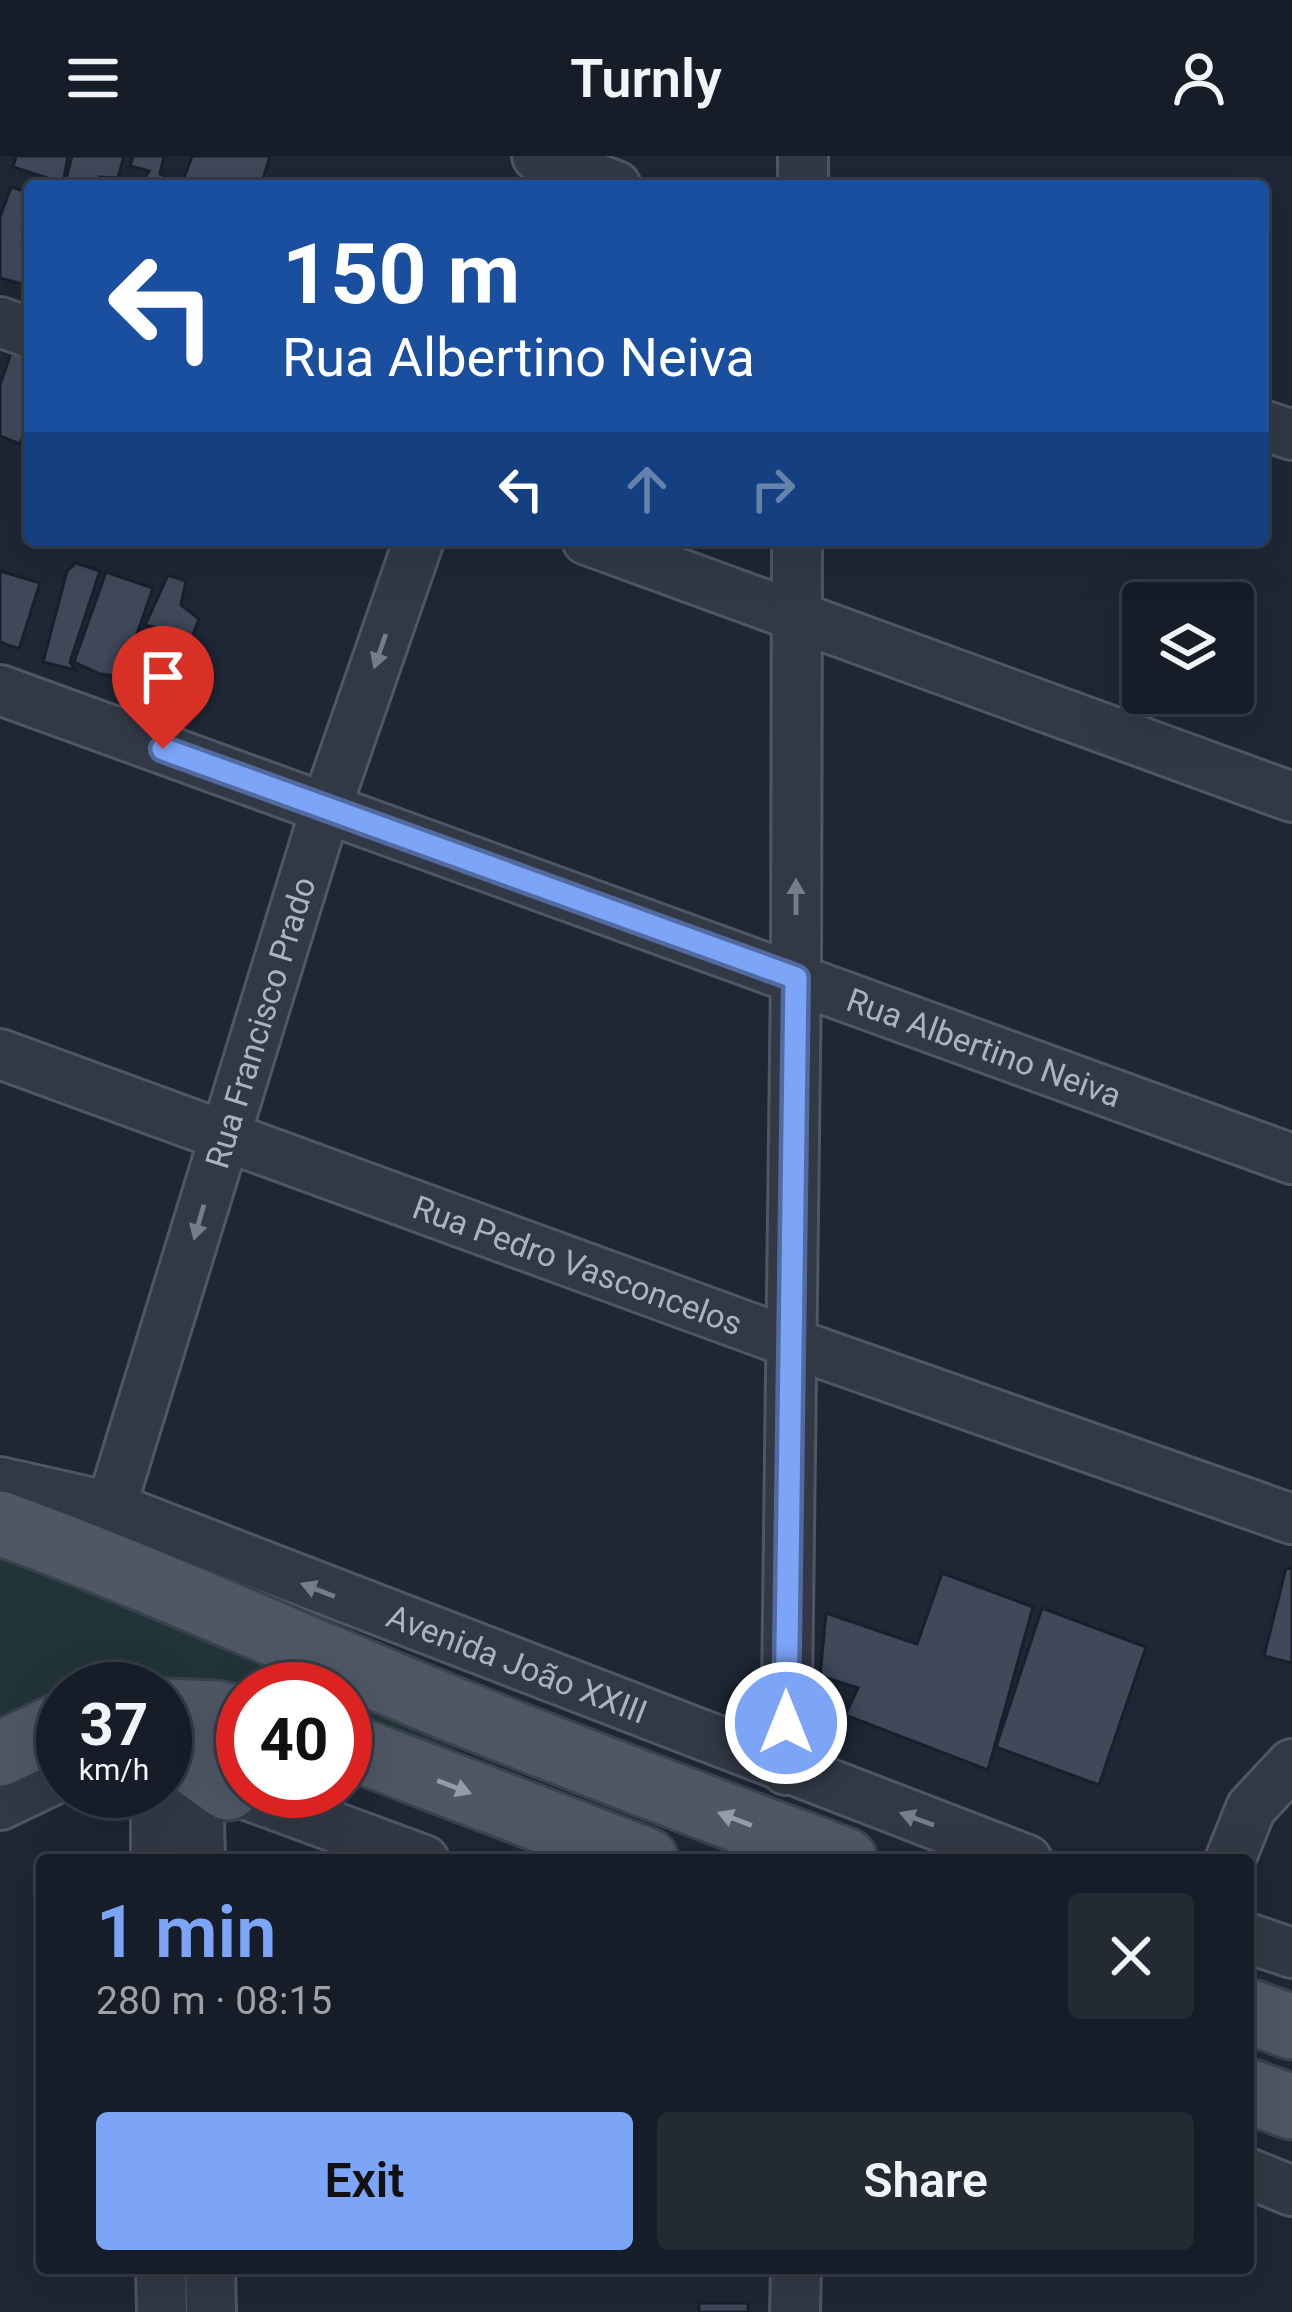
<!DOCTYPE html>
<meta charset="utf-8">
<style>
body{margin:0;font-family:Roboto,sans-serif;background:#232a34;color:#f1f3f6;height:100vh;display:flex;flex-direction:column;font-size:45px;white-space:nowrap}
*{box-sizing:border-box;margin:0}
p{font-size:39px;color:#9ea2a8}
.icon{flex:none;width:66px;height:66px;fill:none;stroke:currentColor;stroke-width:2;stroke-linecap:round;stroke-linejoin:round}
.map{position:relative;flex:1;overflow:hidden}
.side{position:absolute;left:36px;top:1698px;width:1218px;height:420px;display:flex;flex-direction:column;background:#161d28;border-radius:12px;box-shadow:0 12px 48px #0002,0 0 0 3px #353b45}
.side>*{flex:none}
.guide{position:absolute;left:24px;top:24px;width:1245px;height:366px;border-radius:12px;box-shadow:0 12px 48px #0002,0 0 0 3px #353b45;background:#1a4fa0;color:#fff;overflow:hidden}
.controls{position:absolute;left:1122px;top:426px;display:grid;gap:24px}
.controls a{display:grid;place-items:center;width:132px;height:132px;border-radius:12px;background:#161d28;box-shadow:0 12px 48px #0002,0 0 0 3px #353b45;font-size:60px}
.speed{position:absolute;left:36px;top:1506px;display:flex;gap:24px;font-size:60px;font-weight:700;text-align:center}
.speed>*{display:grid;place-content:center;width:156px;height:156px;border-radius:50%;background:#161d28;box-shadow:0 12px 48px #0002,0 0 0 3px #353b45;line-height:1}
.speed small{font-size:30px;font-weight:400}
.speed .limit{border:18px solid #d22;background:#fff;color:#111}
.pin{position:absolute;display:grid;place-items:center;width:102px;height:102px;color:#fff;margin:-123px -51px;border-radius:50% 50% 50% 0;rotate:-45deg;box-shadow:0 0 12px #0007}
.pin .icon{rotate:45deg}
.me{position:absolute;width:132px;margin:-66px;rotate:0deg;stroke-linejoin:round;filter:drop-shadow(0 0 9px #0008)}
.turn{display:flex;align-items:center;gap:42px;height:252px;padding:0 60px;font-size:54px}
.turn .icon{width:156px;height:156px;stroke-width:2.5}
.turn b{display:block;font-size:84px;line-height:102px}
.lanes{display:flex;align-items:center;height:114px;padding:0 60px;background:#0003;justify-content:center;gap:60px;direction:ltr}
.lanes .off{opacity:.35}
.round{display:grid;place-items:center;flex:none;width:126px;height:126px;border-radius:12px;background:#232a34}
.summary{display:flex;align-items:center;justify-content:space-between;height:204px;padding:0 60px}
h1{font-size:72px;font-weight:600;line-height:90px;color:#7ca4f7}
.primary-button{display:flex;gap:24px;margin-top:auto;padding:24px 60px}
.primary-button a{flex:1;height:138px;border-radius:12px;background:#7ca4f7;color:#111;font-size:48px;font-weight:600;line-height:138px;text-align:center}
.primary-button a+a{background:#232a34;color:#f1f3f6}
header{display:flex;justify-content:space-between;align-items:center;height:156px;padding:0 60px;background:#161d28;font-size:54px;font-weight:600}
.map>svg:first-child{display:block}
.green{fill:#213437}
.building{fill:#3f495a;stroke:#19202c;stroke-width:3}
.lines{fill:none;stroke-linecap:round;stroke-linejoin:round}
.minor-casing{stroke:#4f5664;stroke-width:54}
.major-casing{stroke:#3b424f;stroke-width:69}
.minor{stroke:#323945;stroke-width:48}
.major{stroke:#4f5766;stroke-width:63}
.oneway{fill:#757c8a}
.oneway2{fill:#949cac}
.route-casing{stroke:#516ba1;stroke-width:30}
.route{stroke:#7ca4f7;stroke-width:21}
.labels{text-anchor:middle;stroke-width:9;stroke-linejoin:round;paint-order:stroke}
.street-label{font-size:33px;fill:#abb3c3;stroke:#181e2a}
</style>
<header><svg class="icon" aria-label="menu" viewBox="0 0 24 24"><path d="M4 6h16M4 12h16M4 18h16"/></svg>Turnly<svg class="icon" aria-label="person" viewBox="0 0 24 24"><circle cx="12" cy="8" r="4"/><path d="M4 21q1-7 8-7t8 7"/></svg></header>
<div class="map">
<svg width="1292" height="2156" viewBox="0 0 1292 2156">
<rect width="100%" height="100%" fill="#1e2735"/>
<!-- green -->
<path class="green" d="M0,1379L341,1533H243V1548L147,1528L132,1533H63V1555L0,1575Z
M345,1535L456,1590L449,1606L345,1569Z"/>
<!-- building -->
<path class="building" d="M16,0H68L63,27L13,11Z
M72,0H124L118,22L100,21L96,30H86L66,23Z
M133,0H164L160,18L168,22L164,30H141L149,15L130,10Z
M192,0H270L261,30H181Z
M11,31L30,37V114L25,129L0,122V61Z
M11,197L30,203V263L20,288L0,280V229Z
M76,407L100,415L70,506L75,514L43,506L67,415Z
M0,415L40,427L19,493L0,486Z
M106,416L153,432L122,521L100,518L74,506Z
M168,419L186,425L181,449L199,463L165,551L131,538L154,471L145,469Z
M1286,1412L1292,1413V1507L1264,1500Z
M942,1417L1033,1451L988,1614L845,1559L858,1532L820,1520L826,1457L917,1488Z
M1042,1452L1146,1491L1099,1629L996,1591Z
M699,2147H748V2156H699Z"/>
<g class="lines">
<defs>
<g id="minor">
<path d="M537,0L616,30"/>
<path d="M803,30V0"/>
<path d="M0,166L30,177"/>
<path d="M1263,269L1292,279"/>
<path d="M587,384L1292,641"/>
<path id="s1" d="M0,534L1292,1003"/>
<path id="s2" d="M0,898L789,1186L1292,1363"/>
<path id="s3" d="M0,1326L111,1351L1027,1704"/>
<path id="s4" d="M111,1351L326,652L419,384"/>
<path d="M786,1614L796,822L797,384"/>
<path d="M193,1623L228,1632L424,1704"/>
<path d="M198,1624L200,1704"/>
<path d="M156,1635V1704"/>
<path d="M0,1649L63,1619"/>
<path d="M1230,1704L1251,1652L1292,1608"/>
<path d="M1248,1782L1292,1797"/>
<path d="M1248,2017L1292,2035"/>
<path d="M161,2112L162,2156"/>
<path d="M210,2112L211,2156"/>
<path d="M795,2156L796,2112"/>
</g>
<path id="major" d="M0,1367C148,1421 291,1487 437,1547C572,1602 708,1653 845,1704
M165,1555L216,1557L243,1563
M345,1589L646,1704
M165,1594L179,1597L228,1632
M0,1598L63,1568
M1248,1855L1292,1871
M1248,1935L1292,1951"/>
</defs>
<!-- minor casing -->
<use href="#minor" class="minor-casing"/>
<!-- major casing -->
<use href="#major" class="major-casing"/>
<!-- minor -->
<use href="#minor" class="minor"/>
<!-- major -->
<use href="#major" class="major"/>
</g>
<!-- one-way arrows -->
<defs><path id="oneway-solid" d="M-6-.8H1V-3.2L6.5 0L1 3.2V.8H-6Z" transform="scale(3)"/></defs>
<g class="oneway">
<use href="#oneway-solid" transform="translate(380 495) rotate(109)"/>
<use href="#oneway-solid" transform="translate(796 741) rotate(-90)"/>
<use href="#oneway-solid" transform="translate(199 1066) rotate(106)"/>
<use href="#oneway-solid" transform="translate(318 1434) rotate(-159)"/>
<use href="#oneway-solid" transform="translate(917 1663) rotate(-160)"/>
</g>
<g class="oneway2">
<use href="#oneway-solid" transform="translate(454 1631) rotate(21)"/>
<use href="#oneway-solid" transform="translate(735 1663) rotate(-159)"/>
</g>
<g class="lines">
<defs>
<path id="route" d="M163,593L796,822L786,1567"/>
</defs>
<!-- route casing -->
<use href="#route" class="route-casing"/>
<!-- route -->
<use href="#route" class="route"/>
</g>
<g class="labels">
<!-- street labels -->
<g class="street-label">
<text dy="12" stroke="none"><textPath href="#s4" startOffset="507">Rua Francisco Prado</textPath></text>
<text dy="12" stroke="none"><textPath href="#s1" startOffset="1047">Rua Albertino Neiva</textPath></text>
<text dy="12" stroke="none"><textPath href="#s2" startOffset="615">Rua Pedro Vasconcelos</textPath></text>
<text dy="12" stroke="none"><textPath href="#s3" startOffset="549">Avenida João XXIII</textPath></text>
</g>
</g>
</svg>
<div class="controls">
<a><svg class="icon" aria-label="layers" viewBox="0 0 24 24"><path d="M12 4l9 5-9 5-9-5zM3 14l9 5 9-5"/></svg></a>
</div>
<div class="speed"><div>37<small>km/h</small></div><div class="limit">40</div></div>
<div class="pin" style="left:163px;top:593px;background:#d93025"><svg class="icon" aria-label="arrive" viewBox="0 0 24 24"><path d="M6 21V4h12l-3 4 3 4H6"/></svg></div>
<svg class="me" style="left:786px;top:1567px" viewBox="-20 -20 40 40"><circle r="17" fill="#7ca4f7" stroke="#fff" stroke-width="3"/><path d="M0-11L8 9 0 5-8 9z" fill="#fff"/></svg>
<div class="guide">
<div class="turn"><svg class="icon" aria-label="left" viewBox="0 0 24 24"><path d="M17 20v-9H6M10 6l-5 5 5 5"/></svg><div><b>150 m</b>Rua Albertino Neiva</div></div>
<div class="lanes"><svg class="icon" aria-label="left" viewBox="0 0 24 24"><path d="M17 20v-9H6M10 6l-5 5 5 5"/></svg><svg class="icon off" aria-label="ahead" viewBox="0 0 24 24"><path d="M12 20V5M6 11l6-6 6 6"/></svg><svg class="icon off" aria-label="right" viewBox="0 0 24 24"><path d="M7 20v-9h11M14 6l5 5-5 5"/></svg></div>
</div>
<section class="side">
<div class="summary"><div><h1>1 min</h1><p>280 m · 08:15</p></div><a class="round"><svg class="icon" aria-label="close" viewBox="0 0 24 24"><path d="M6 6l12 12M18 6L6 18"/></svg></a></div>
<div class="primary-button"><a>Exit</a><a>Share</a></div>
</section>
</div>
